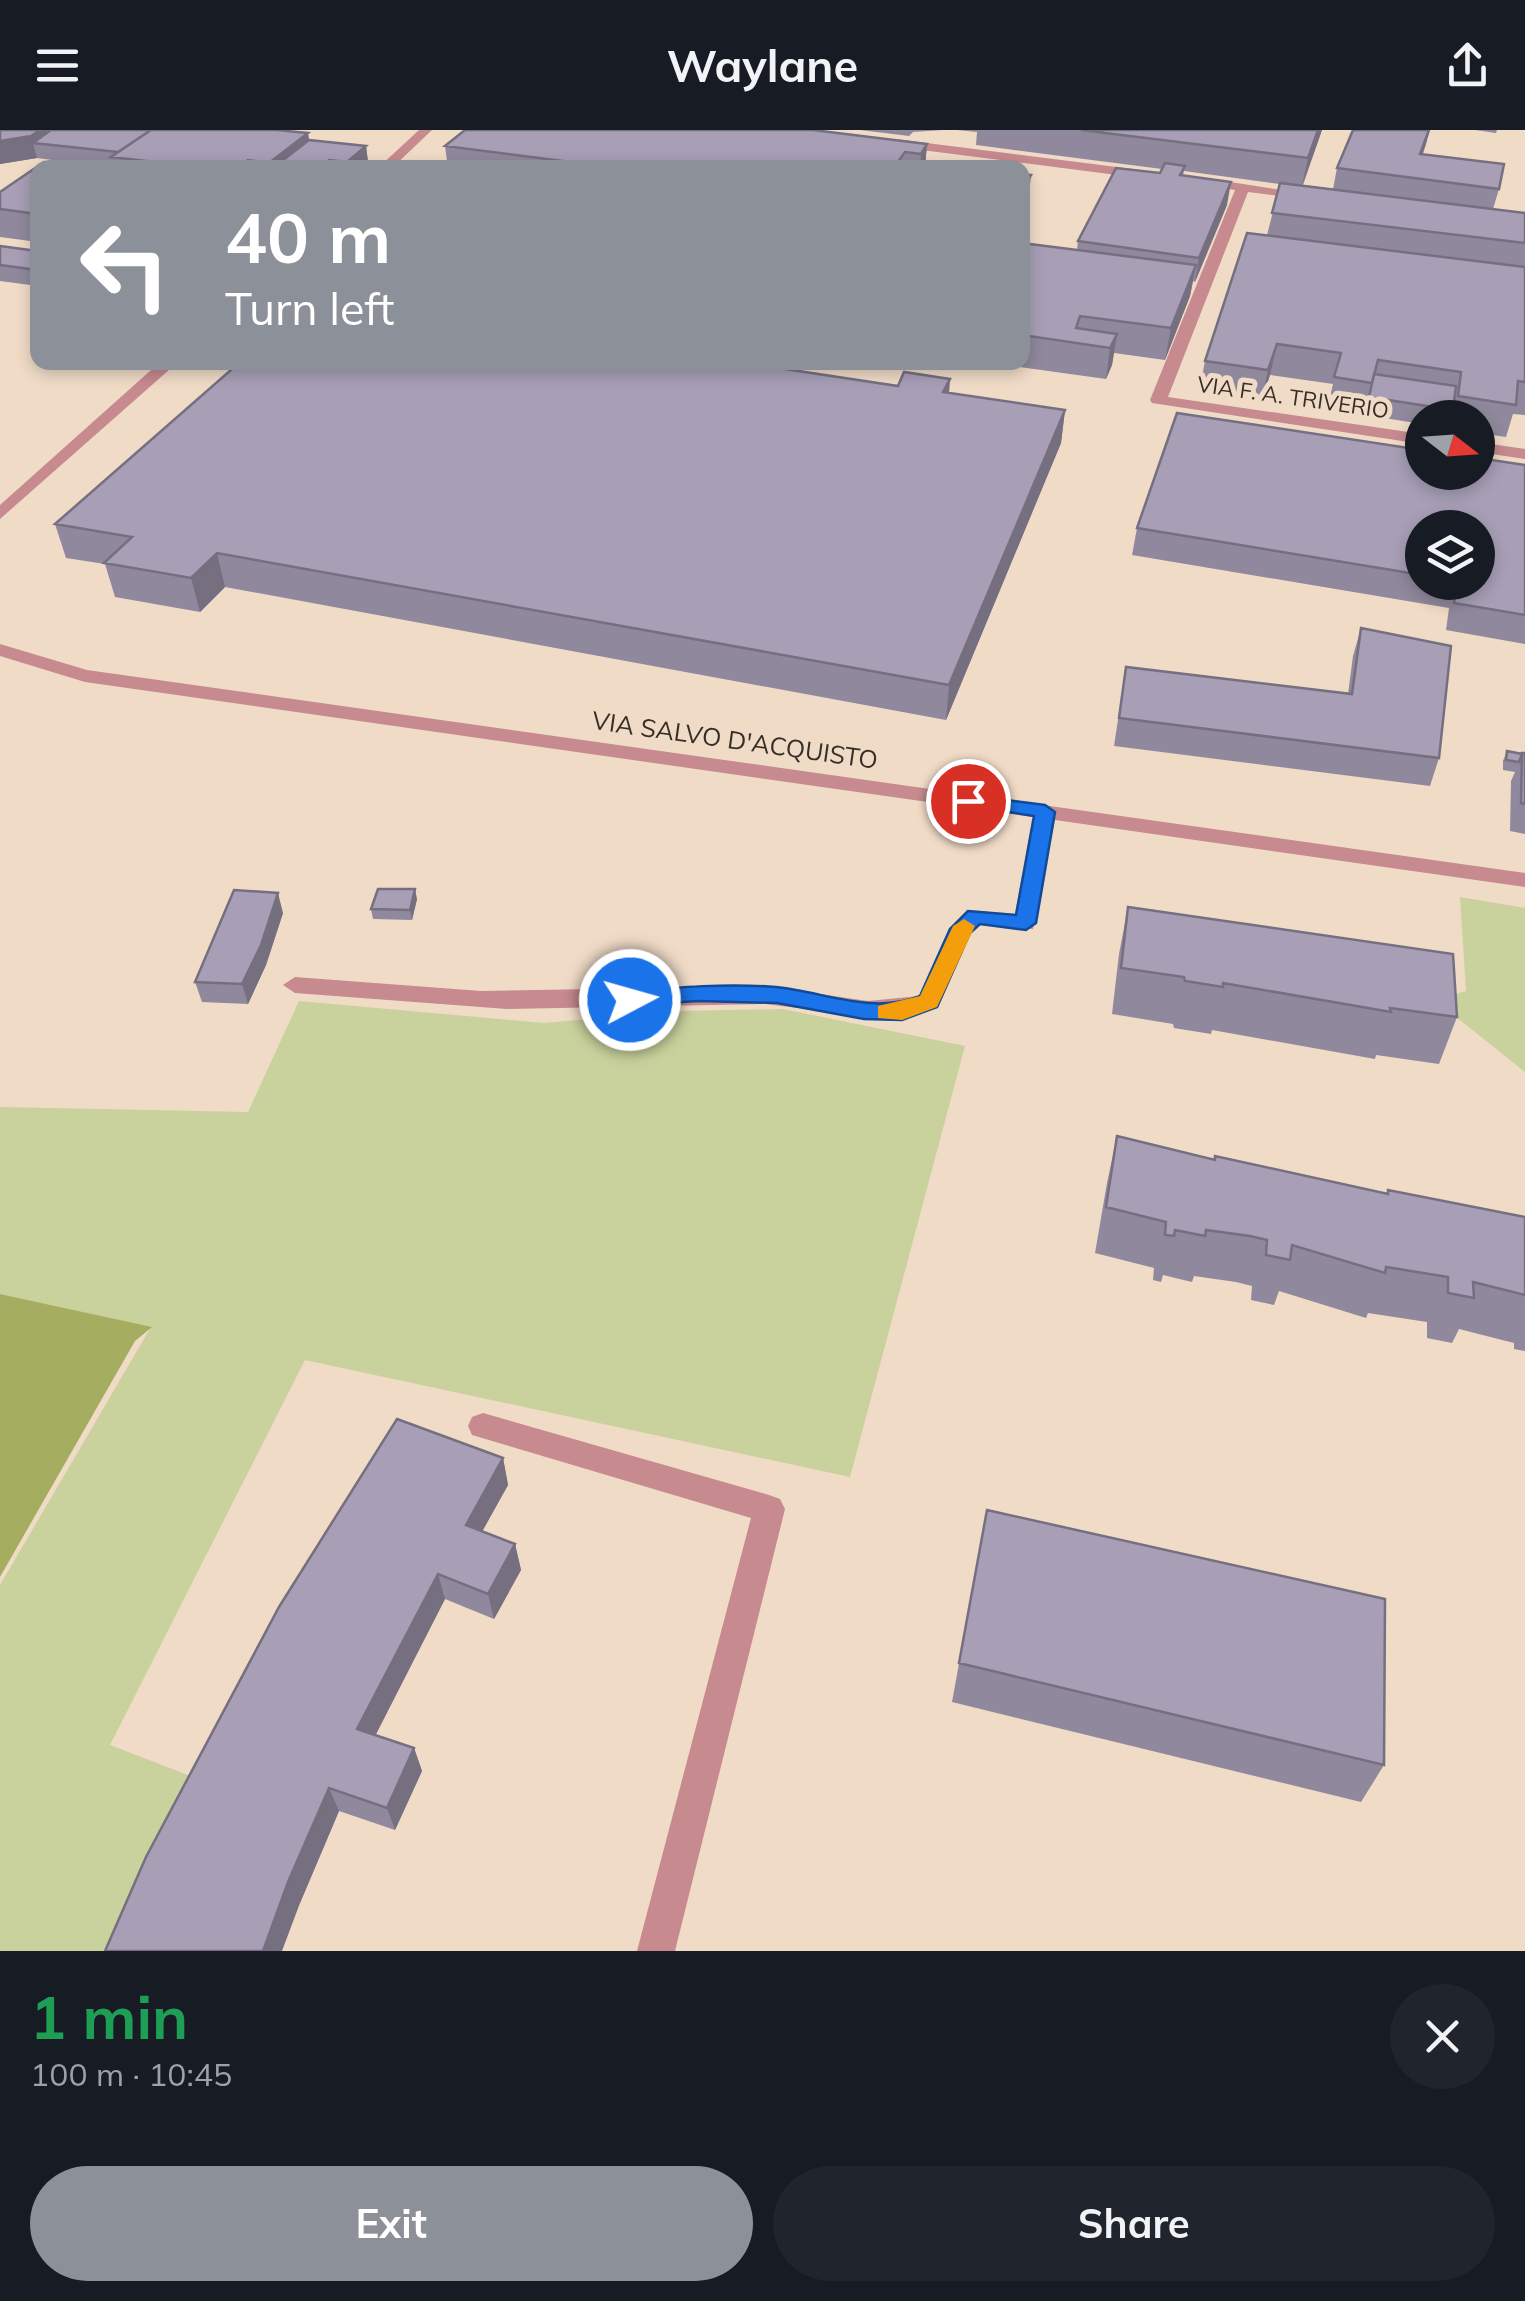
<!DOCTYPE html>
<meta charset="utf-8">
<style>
body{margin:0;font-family:Mulish,sans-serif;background:#20242c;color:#f1f3f6;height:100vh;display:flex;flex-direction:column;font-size:38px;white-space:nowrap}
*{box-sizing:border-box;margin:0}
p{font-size:32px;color:#9ea1a6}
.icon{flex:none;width:55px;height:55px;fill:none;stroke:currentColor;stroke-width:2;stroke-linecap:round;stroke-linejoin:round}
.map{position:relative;height:1821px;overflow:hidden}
.sheet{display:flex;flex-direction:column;background:#171b24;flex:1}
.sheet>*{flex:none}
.hud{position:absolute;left:30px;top:30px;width:1000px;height:210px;border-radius:20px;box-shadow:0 5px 15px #0003;background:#8c9099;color:#fff;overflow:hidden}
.needle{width:65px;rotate:107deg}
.controls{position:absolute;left:1405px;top:270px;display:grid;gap:20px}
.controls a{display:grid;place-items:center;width:90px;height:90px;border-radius:50%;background:#171b24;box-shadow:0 5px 15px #0003;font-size:50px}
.pin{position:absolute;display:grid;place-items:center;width:85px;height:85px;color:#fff;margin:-42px;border:5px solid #fff;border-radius:50%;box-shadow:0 2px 10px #0007}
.me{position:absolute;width:110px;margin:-55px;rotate:84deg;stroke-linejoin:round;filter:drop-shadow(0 0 8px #0008)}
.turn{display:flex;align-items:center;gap:35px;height:210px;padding:0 30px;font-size:45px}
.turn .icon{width:130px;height:130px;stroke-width:2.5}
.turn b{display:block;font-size:70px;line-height:85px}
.round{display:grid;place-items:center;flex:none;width:105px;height:105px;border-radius:52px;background:#20242c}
.head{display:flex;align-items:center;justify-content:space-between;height:170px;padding:0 30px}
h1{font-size:60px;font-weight:700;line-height:75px;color:#1e9e55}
.primary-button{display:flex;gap:20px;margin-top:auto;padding:20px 30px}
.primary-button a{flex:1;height:115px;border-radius:60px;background:#8c9099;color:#fff;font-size:40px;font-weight:700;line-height:115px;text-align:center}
.primary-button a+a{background:#20242c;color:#f1f3f6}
header{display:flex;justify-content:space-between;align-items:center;height:130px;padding:0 30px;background:#171b24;font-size:45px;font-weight:700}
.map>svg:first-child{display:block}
.green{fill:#c9d19c}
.forest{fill:#a5ae60}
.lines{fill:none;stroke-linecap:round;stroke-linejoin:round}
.minor{fill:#c68a8f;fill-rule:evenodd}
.wall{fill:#90899d;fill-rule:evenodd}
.shaded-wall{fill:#766f80}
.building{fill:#a89fb7;stroke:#766f80;stroke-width:2.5}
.route{fill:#1a73e8;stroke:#114b97;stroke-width:2.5}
.slow{fill:#f59e0b}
.labels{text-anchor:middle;stroke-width:10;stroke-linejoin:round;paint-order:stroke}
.far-street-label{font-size:22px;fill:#372f27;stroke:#f0dbc7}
.street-label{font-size:25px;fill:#372f27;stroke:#f0dbc7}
</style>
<header><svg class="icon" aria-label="menu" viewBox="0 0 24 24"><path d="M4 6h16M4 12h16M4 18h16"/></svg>Waylane<svg class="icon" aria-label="share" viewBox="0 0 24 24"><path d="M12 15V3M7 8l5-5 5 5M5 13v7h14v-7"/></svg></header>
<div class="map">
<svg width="1525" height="1821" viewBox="0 0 1525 1821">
<rect width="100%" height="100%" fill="#f0dbc7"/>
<!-- green -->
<path class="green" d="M1460,767L1525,778V942L1435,870L1466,861Z
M299,871L544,893L678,881L783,879L965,916L850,1347L305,1230L110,1615L193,1647L109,1821H0V1455L151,1197L0,1164V977L248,982Z"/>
<!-- forest -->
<path class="forest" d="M0,1164L152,1197L135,1211L0,1447Z"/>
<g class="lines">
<!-- minor -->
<path class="minor" d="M419,0H432L392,38H378Z
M895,9L1148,41L1155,45L1148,49L890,16Z
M1198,47L1319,66L1312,70L1248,62L1168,267L1422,304V314L1152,273L1150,270L1235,60L1193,54L1191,51Z
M160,232H178L0,389V375Z
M1478,312L1525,319V329L1478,322Z
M0,514L87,540L1525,743V757L1055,690L1033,799L980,795L971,803L938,878L888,889L765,874L507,879L295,863L283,855L295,847L481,861L765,856L868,871L919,866L949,799L967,780L1015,784L1033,687L85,552L0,526Z
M483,1283L769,1365L780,1369L785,1379L675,1821H637L751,1388L472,1305L468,1296L472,1287Z"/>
</g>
<!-- wall -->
<path class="wall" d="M0,0L309,10L366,16L368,32L361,38H114L37,28L0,34Z
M860,0H943L913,2L909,6Z
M957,0H1322L1303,55L1333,59L1337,38L1353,0H1430L1423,24L1499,59L1493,79L1525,83V285L1513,284L1506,307L1478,303V288H1422V294L1327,279L1333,254L1270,245L1261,272L1199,263L1205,231L1267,105L1280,54L1184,41L1183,46L1227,75L1195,152L1193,151L1190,166L1165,230L1114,223L1112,235L1106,249L1012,236V232H1022V113L1077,120L1078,111L1160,43L1162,39L976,15L977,2Z
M1475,0H1497L1496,3Z
M927,14L925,37L929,38H448L445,16Z
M38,38V112L0,107V62Z
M0,116L38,121V156L0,151Z
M949,263L1065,280L1061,313L946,590L225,457L200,482L115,467L105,434L66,428L55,394Z
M1525,335V514L1446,500L1449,478L1132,425L1137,398ZM1422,398L1478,452H1422Z
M1361,498L1439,628L1430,656L1114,616L1126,537L1348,564L1353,526Z
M1507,621L1525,623V704L1510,701L1511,651L1515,642L1503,640V631Z
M417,769L412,790L373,789L371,779Z
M1128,777L1457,887L1439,934L1376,925L1375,929L1212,900L1211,904L1174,898L1173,894L1112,884L1119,824Z
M283,783L266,835L248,874L202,872L195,852Z
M1117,1006L1214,1030L1387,1064L1388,1060L1525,1087V1221L1514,1219V1213L1459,1199L1452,1213L1427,1208V1192L1368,1183L1366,1188L1279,1161L1274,1175L1251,1170L1252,1156L1236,1152L1194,1146L1192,1152L1163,1145L1161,1152L1153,1150L1154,1138L1095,1123L1107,1053Z
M503,1328L508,1355L482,1401L515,1414L521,1440L494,1489L445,1469L375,1605L414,1618L422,1641L395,1700L339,1681L300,1773L279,1477Z
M987,1380L1384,1635L1361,1672L952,1572Z"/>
<!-- shaded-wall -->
<path class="shaded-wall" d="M40,0H77L33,13L37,28L0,34V11Z
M1318,0H1322L1302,56L1308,28Z
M1429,0L1426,14L1414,46L1420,24Z
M308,3L312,26L297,38H270L269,33Z
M927,14L925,38H920L921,24Z
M366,16L368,32L361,38H348L347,32Z
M1031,45L1028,74L1022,84V60Z
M1231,52L1227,75L1195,152L1199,128Z
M1196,135L1190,166L1165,230L1171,198Z
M1117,204L1112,235L1106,249L1110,218Z
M1277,214L1270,245L1261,272L1268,240Z
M950,249L948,281L943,262Z
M1065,280L1061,313L946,590L949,555Z
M217,423L225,457L200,482L191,448Z
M415,759L417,769L412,790L410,780Z
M278,763L283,783L266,835L248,874L242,854Z
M503,1328L508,1355L472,1420L466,1395Z
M515,1414L521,1440L494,1489L488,1464Z
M438,1444L445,1469L367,1622L357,1599Z
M414,1618L422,1641L395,1700L387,1678Z
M329,1658L339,1681L300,1773L282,1821H263L288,1752Z"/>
<!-- building -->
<path class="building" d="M0,0H40L31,6L0,11Z
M51,0H151L118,22L33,13Z
M151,0H277L308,3L269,33L248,30L238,38H207L111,27Z
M465,0H813L927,14L921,24L905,22L897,33L929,38H592L594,35L445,16Z
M1081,0H1318L1308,28Z
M1353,0H1429L1420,24L1504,34L1499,59L1337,38Z
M309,10L366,16L347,32L329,30L320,38H273Z
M44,32L96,38H38V84L0,79V62Z
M1165,33L1185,36L1180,45L1231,52L1199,128L1078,111L1116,38L1160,43Z
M1022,44L1031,45L1022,60Z
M1280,53L1525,83V113L1272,83Z
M1247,103L1525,137V252L1518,251L1516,275L1458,266L1461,242L1378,230L1372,253L1334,247L1341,223L1277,214L1268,240L1205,231Z
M1022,113L1196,135L1171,198L1080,186L1076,198L1117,204L1110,218L1022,205V188L1026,180H1022Z
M0,116L38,121V140L0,135Z
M240,232H738L898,256L904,242L950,249L943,262L1065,280L949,555L217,423L191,448L104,433L132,407L55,394Z
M1374,244L1456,256L1453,280L1369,267Z
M1177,283L1422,320V342H1478V328L1525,335V485L1454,473L1457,452H1478V398H1422V445L1137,398Z
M1361,498L1451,516L1439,628L1119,588L1126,537L1352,564Z
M1507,621L1522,624L1519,632L1506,630Z
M1522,623H1525V674L1521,673Z
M378,759H415L410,780L371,779Z
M234,760L278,763L261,815L242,854L195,852Z
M1128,777L1453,824L1457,887L1390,878L1391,882L1223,853V857L1185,851L1184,847L1121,838Z
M1117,1006L1215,1030V1026L1388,1064V1060L1525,1087V1165L1473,1152L1474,1168L1448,1163V1147L1386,1137L1385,1143L1292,1115L1290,1130L1266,1125L1267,1110L1250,1106L1206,1100L1205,1106L1175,1100L1174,1106L1165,1105L1166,1092L1106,1077Z
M397,1289L503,1328L466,1395L515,1414L488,1464L438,1444L357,1599L414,1618L387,1678L329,1658L288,1752L263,1821H105L146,1727L279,1477Z
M987,1380L1385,1469L1384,1635L959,1533Z"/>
<!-- route -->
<path class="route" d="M968,665L1045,675L1055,682L1036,793L1026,800L980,794L970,803L937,877L902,890L864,889L777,873L698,871L622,876V864L630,862C678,857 727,853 776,857C825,862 873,885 920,866L950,799L968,781L1016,785L1034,686L962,675L959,671Z"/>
<!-- slow -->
<path class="slow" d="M964,789L975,796L937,877L902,890L878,888V876L920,866L953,796Z"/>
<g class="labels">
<!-- far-street labels -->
<g class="far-street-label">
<text transform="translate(1293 267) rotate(8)" y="8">VIA F. A. TRIVERIO</text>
</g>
<!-- street labels -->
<g class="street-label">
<text transform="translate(735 610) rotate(8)" y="9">VIA SALVO D'ACQUISTO</text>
</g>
</g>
</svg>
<div class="controls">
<a><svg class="needle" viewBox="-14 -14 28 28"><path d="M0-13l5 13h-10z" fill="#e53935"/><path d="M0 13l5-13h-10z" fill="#9ea1a6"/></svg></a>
<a><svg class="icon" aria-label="layers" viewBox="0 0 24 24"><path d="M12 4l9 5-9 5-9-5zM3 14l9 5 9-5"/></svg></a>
</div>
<div class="pin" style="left:968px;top:671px;background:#d93025"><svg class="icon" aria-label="arrive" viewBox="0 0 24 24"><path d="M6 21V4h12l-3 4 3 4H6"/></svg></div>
<svg class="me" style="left:630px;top:870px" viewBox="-20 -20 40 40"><circle r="17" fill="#1a73e8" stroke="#fff" stroke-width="3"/><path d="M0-11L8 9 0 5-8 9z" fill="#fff"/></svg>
<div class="hud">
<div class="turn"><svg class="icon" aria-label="left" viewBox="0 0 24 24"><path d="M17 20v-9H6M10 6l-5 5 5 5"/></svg><div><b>40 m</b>Turn left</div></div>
</div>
</div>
<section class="sheet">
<div class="head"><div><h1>1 min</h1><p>100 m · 10:45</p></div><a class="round"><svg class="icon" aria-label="close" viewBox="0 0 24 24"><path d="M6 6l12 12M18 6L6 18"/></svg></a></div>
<div class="primary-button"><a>Exit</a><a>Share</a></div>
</section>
